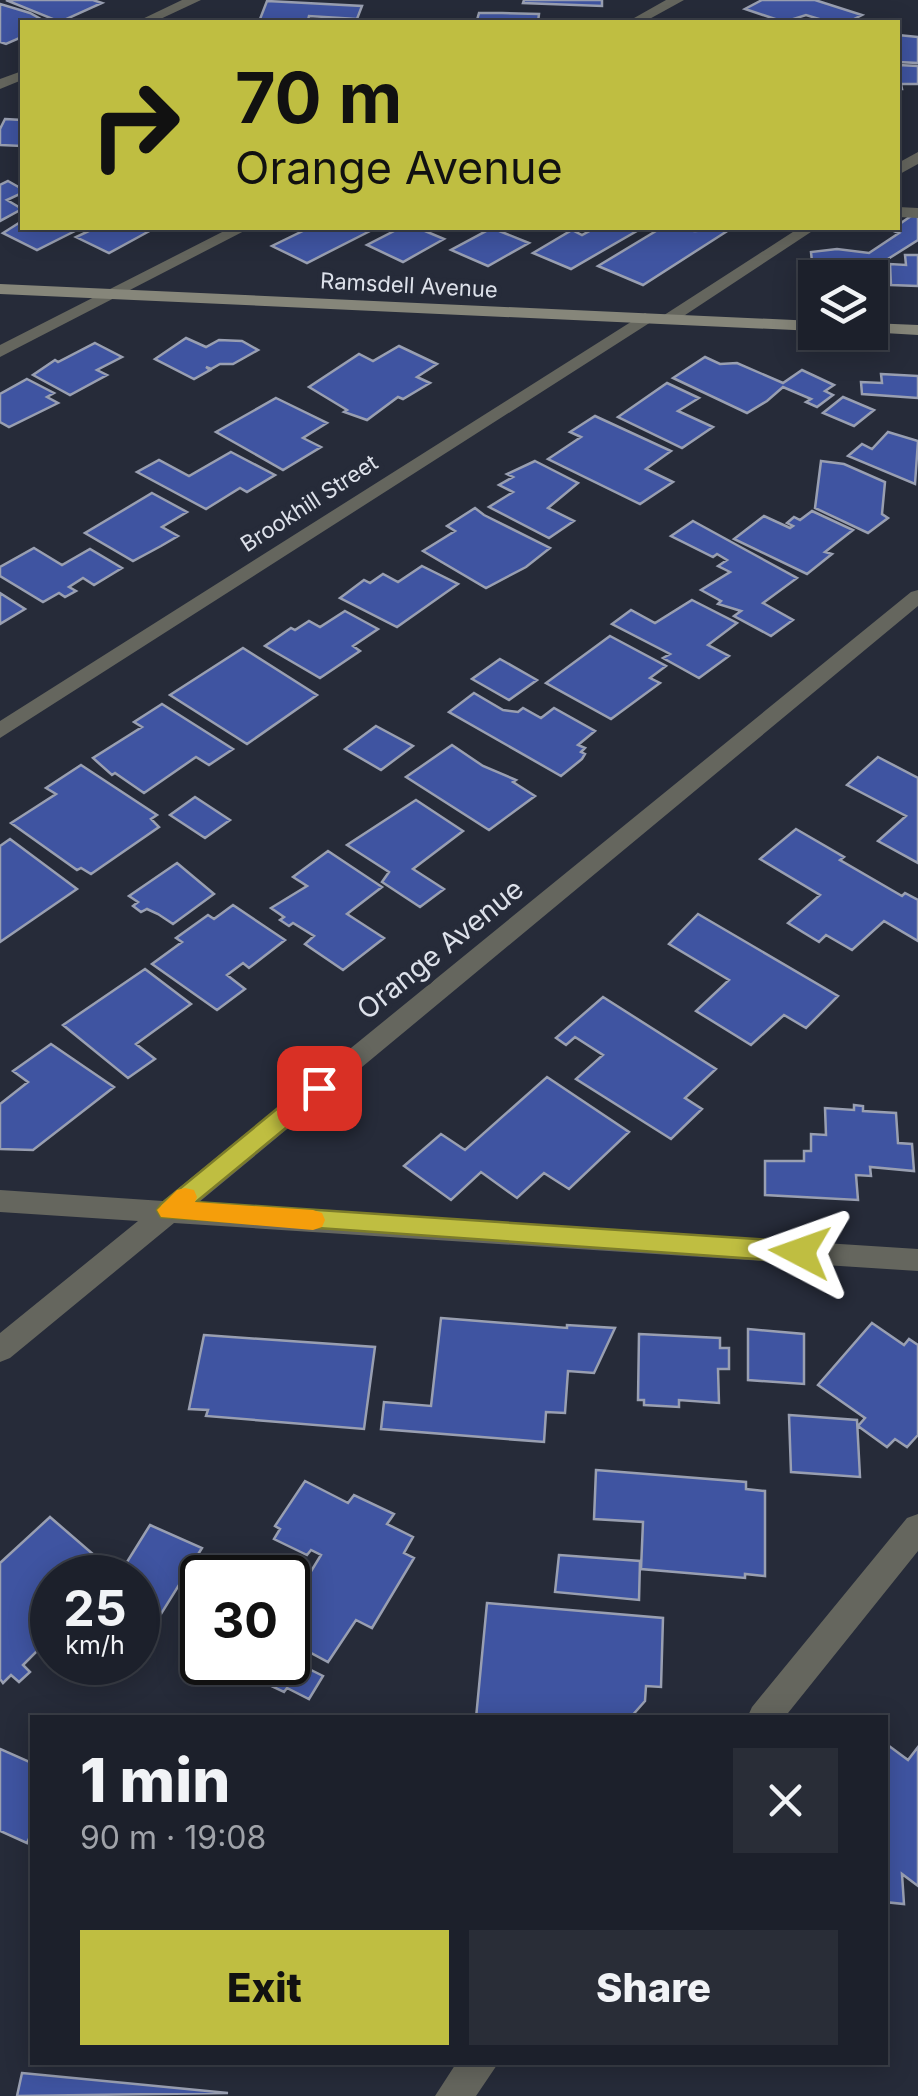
<!DOCTYPE html>
<meta charset="utf-8">
<style>
body{margin:0;font-family:Inter,sans-serif;background:#292d37;color:#f1f3f6;height:100vh;display:flex;flex-direction:column;font-size:38px;white-space:nowrap}
*{box-sizing:border-box;margin:0}
p{font-size:32px;color:#a0a3a9}
.icon{flex:none;width:55px;height:55px;fill:none;stroke:currentColor;stroke-width:2;stroke-linecap:round;stroke-linejoin:round}
.map{position:relative;flex:1;overflow:hidden}
.details{position:absolute;left:30px;top:1715px;width:858px;height:350px;display:flex;flex-direction:column;background:#1c202b;border-radius:0px;box-shadow:0 5px 25px #0003,0 0 0 2px #3a3e47}
.details>*{flex:none}
.hud{position:absolute;left:20px;top:20px;width:880px;height:210px;border-radius:0px;box-shadow:0 5px 25px #0003,0 0 0 2px #3a3e47;background:#bfbe41;color:#111;overflow:hidden}
.tools{position:absolute;left:798px;top:260px;display:grid;gap:20px}
.tools a{display:grid;place-items:center;width:90px;height:90px;border-radius:0px;background:#1c202b;box-shadow:0 5px 25px #0003,0 0 0 2px #3a3e47;font-size:50px}
.speed{position:absolute;left:30px;top:1555px;display:flex;gap:20px;font-size:50px;font-weight:700;text-align:center}
.speed>*{display:grid;place-content:center;width:130px;height:130px;border-radius:50%;background:#1c202b;box-shadow:0 5px 25px #0003,0 0 0 2px #3a3e47;line-height:1}
.speed small{font-size:25px;font-weight:400}
.speed .limit{border:5px solid #111;border-radius:15px;background:#fff;color:#111}
.pin{position:absolute;display:grid;place-items:center;width:85px;height:85px;color:#fff;margin:-42px;border-radius:20px;box-shadow:0 5px 15px #0006}
.me{position:absolute;width:110px;margin:-55px;rotate:274deg;stroke-linejoin:round;filter:drop-shadow(0 0 8px #0008)}
.turn{display:flex;align-items:center;gap:35px;height:210px;padding:0 50px;font-size:45px}
.turn .icon{width:130px;height:130px;stroke-width:2.5}
.turn b{display:block;font-size:70px;line-height:85px}
.round{display:grid;place-items:center;flex:none;width:105px;height:105px;border-radius:0px;background:#292d37}
.head{display:flex;align-items:center;justify-content:space-between;height:170px;padding:0 50px}
h1{font-size:60px;font-weight:800;line-height:75px}
.button{display:flex;gap:20px;margin-top:auto;padding:20px 50px}
.button a{flex:1;height:115px;border-radius:0px;background:#bfbe41;color:#111;font-size:40px;font-weight:800;line-height:115px;text-align:center}
.button a+a{background:#292d37;color:#f1f3f6}
.map>svg:first-child{display:block}
.building{fill:#3f54a1;stroke:#999fb1;stroke-width:2.5}
.lines{fill:none;stroke-linecap:round;stroke-linejoin:round}
.lane{fill:#65665e;fill-rule:evenodd}
.street{fill:#65665e;fill-rule:evenodd}
.secondary{fill:#86867a;fill-rule:evenodd}
.route{fill:#bfbe41;stroke:#7c7c2a;stroke-width:2.5}
.slow{fill:#f59e0b}
.labels{text-anchor:middle;stroke-width:10;stroke-linejoin:round;paint-order:stroke}
.far-street-label{font-size:22px;fill:#dde1ea;stroke:#262b39}
.street-label{font-size:28px;fill:#dde1ea;stroke:#262b39}
</style>
<div class="map">
<svg width="918" height="2096" viewBox="0 0 918 2096">
<rect width="100%" height="100%" fill="#262b39"/>
<!-- building -->
<path class="building" d="M6,0H93L102,3L60,22Z
M524,0H602V6L523,3Z
M762,0H815L862,15L848,22H829L806,15L784,22L745,9Z
M267,1L306,3L362,6L357,19L309,16L308,20L293,21L260,19Z
M0,4L30,13L46,22H22V37L6,44L0,42Z
M479,13H502L539,14L538,22H466L477,20Z
M898,35L918,37V63L898,62Z
M898,65L918,66V84H901L902,89H898Z
M5,119L22,120V146L0,145V129Z
M8,181L22,189V193L7,200L22,209L0,221V185Z
M914,214L918,216V240L880,264H864L865,274L805,281V261L812,262L811,252L837,249L869,253L899,233L891,230Z
M22,221V228H81L37,250L3,233Z
M95,228H155L109,253L76,237Z
M309,228H376L307,263L272,246Z
M400,228H418L444,239L403,262L367,245Z
M492,228L529,243L488,266L451,250Z
M595,228H642L571,269L533,253L572,230L582,235Z
M661,228L695,231L732,228L643,285L598,266Z
M905,255H918V286L891,285L890,264L906,265Z
M186,338L206,347L219,340L242,341L258,350L233,364H220L211,369L206,367L210,370L194,379L155,359Z
M95,343L122,357L97,370L107,375L70,395L33,375L55,360L58,362Z
M399,346L437,364L417,377L430,383L403,399L398,397L367,420L344,412L347,410L309,387L359,354L373,361Z
M705,357L720,364L737,363L783,383L802,370L834,385L825,391L833,395L817,407L806,402L811,399L783,387L767,401L747,413L673,378Z
M881,374L918,376V398L862,394L861,382L882,383Z
M27,379L54,393L47,397L58,403L9,427L0,422V394Z
M667,383L699,398L678,411L713,427L682,448L618,417Z
M843,397L874,410L854,426L823,413Z
M276,398L327,423L303,438L321,447L283,470L216,432Z
M595,416L671,451L646,469L673,482L640,504L548,459L581,437L570,432Z
M888,432L918,441L915,484L848,456L862,444L872,449Z
M231,452L275,475L247,492L240,488L206,509L137,472L159,460L189,476Z
M535,461L578,483L548,508L574,521L549,538L489,507L513,492L499,485L513,477L507,474Z
M821,461L844,464L885,482L882,514L888,518L868,533L815,508Z
M152,493L187,512L162,527L178,536L161,546L133,561L85,533Z
M475,508L484,515L550,548L526,567L486,588L423,551L455,531L447,526Z
M812,511L853,530L825,552L832,554L807,574L734,539L764,516L790,528L793,526L787,523L794,517L800,520Z
M693,521L797,578L763,603L793,620L771,636L734,616L741,611L718,604L721,601L701,590L730,572L718,566L727,560L717,554L713,557L671,536Z
M34,548L62,565L90,549L122,568L94,585L83,578L69,587L76,591L65,597L59,593L43,602L0,576V567Z
M422,566L458,584L397,627L340,598L364,580L370,583L383,574L398,582Z
M0,593L25,609L0,624Z
M692,600L737,623L708,645L729,656L699,678L663,658L670,654L612,624L631,610L655,623Z
M345,611L378,629L353,646L360,651L320,678L265,646L291,628L295,630L309,621L320,627Z
M610,636L666,666L650,678L660,683L611,719L546,683Z
M243,648L317,695L247,744L170,695Z
M500,659L537,680L509,700L472,679Z
M474,693L503,710L518,712L523,708L541,718L554,708L595,731L578,745L585,748L581,752L585,754L582,759L561,776L449,712Z
M162,704L233,749L209,765L196,757L144,793L115,773L112,775L93,758L142,727L134,722Z
M376,726L413,746L381,770L345,749Z
M452,745L483,766L516,780L513,782L535,796L489,830L406,777Z
M878,757L918,778V863L878,841L906,816L847,785Z
M81,765L157,815L151,819L159,827L91,874L81,868L77,870L11,823L56,794L46,788Z
M195,797L230,820L205,838L170,815Z
M416,800L463,831L413,869L444,889L420,907L382,882L389,872L347,845Z
M796,829L844,857L840,860L902,896L905,893L918,900V941L884,921L852,950L826,935L819,942L788,923L820,895L760,859Z
M10,839L77,889L0,942V846Z
M328,851L382,887L347,914L384,938L343,970L305,944L314,936L293,923L289,926L280,920L284,917L271,908L307,886L293,877Z
M177,863L214,894L173,924L158,914L147,909L141,912L133,906L138,902L129,896Z
M233,905L285,940L249,968L243,963L227,975L245,989L217,1010L152,964L182,942L176,938L208,915L214,919Z
M698,914L838,996L806,1028L784,1015L751,1045L696,1011L729,980L669,944Z
M145,969L191,1004L136,1044L155,1059L128,1078L63,1025Z
M603,997L716,1069L685,1098L702,1109L671,1139L576,1079L603,1055L575,1037L566,1045L556,1038Z
M51,1044L114,1087L33,1150L0,1149V1104L28,1082L13,1071Z
M547,1077L629,1132L569,1189L544,1173L517,1198L481,1172L451,1200L404,1166L441,1134L465,1150Z
M854,1105L863,1106V1111L896,1113L898,1143L912,1144L914,1171L870,1167L871,1176L856,1175L858,1200L765,1195V1161H804V1151H811V1134L826,1135L825,1108L854,1110Z
M441,1318L567,1328V1325L615,1328L594,1373L568,1371L565,1413L546,1412L544,1442L381,1429L384,1402L431,1406Z
M872,1323L904,1345L909,1339L918,1345V1435L907,1447L895,1439L887,1447L858,1426L865,1418L818,1385Z
M748,1329L804,1334V1384L748,1380Z
M639,1334L720,1338V1348H729V1369H718L719,1403L679,1400V1407L644,1405V1400H638Z
M204,1335L375,1347L364,1429L206,1416L208,1410L189,1409Z
M789,1415L857,1420L860,1477L791,1472Z
M596,1470L746,1482V1489L765,1491V1576L745,1574V1578L641,1569L643,1522L594,1519Z
M305,1481L348,1503L354,1495L394,1514L387,1524L413,1537L404,1553L414,1558L372,1628L356,1620L328,1662L309,1652L301,1665L323,1676L309,1699L287,1688L284,1692L220,1662H288V1609L321,1555L311,1550L307,1555L274,1539L280,1529L275,1526Z
M50,1517L117,1575L52,1578V1636L23,1665L30,1672L19,1682L11,1675L3,1683L0,1679V1563Z
M150,1525L202,1548L161,1614L138,1603V1578H117Z
M559,1555L640,1561L639,1600L555,1592Z
M487,1603L663,1618L661,1687L646,1686L645,1701L630,1718H476Z
M885,1743L908,1760L918,1747V1886L902,1874L904,1904L885,1902Z
M0,1749L32,1763V1832L27,1843L0,1831Z
M22,2073L228,2093L17,2096Z"/>
<g class="lines">
<!-- lane -->
<path class="lane" d="M898,207L918,208V218L898,217Z"/>
<!-- street -->
<path class="street" d="M182,0H201L154,22H136Z
M666,0H684L644,22H627Z
M22,71V80L0,89V79Z
M918,152V164L898,175V163Z
M230,228H250L0,357V345Z
M799,228H817L673,323L658,319Z
M645,313L654,318L651,322L0,738V721Z
M918,590V606L198,1203L918,1249V1271L174,1223L10,1358L0,1362V1333L138,1221L0,1212V1190L163,1201L911,592Z
M918,1514V1551L784,1718H747L752,1707L907,1518Z
M457,2062H499L476,2096H435Z"/>
<!-- secondary -->
<path class="secondary" d="M0,284L815,321V331L0,294Z
M870,323L918,325V335L867,332Z"/>
</g>
<!-- route -->
<path class="route" d="M319,1079L327,1081L331,1088L327,1094L196,1202L800,1242L808,1245L812,1252L808,1259L800,1262L161,1217L157,1210L161,1204L311,1081Z"/>
<!-- slow -->
<path class="slow" d="M185,1188L194,1190L197,1197L195,1202L313,1210L322,1213L325,1220L322,1227L313,1230L161,1217L157,1210L177,1190Z"/>
<g class="labels">
<!-- far-street labels -->
<g class="far-street-label">
<text transform="translate(409 285) rotate(3)" y="8">Ramsdell Avenue</text>
<text transform="translate(309 503) rotate(-33)" y="8">Brookhill Street</text>
</g>
<!-- street labels -->
<g class="street-label">
<text transform="translate(440 949) rotate(-39)" y="10">Orange Avenue</text>
</g>
</g>
</svg>
<div class="tools">
<a><svg class="icon" aria-label="layers" viewBox="0 0 24 24"><path d="M12 4l9 5-9 5-9-5zM3 14l9 5 9-5"/></svg></a>
</div>
<div class="speed"><div>25<small>km/h</small></div><div class="limit">30</div></div>
<div class="pin" style="left:319px;top:1088px;background:#d93025"><svg class="icon" aria-label="arrive" viewBox="0 0 24 24"><path d="M6 21V4h12l-3 4 3 4H6"/></svg></div>
<svg class="me" style="left:800px;top:1252px" viewBox="-20 -20 40 40"><path d="M0-17L14 15 0 8-14 15z" fill="#bfbe41" stroke="#fff" stroke-width="4"/></svg>
<div class="hud">
<div class="turn"><svg class="icon" aria-label="right" viewBox="0 0 24 24"><path d="M7 20v-9h11M14 6l5 5-5 5"/></svg><div><b>70 m</b>Orange Avenue</div></div>
</div>
<section class="details">
<div class="head"><div><h1>1 min</h1><p>90 m · 19:08</p></div><a class="round"><svg class="icon" aria-label="close" viewBox="0 0 24 24"><path d="M6 6l12 12M18 6L6 18"/></svg></a></div>
<div class="button"><a>Exit</a><a>Share</a></div>
</section>
</div>
